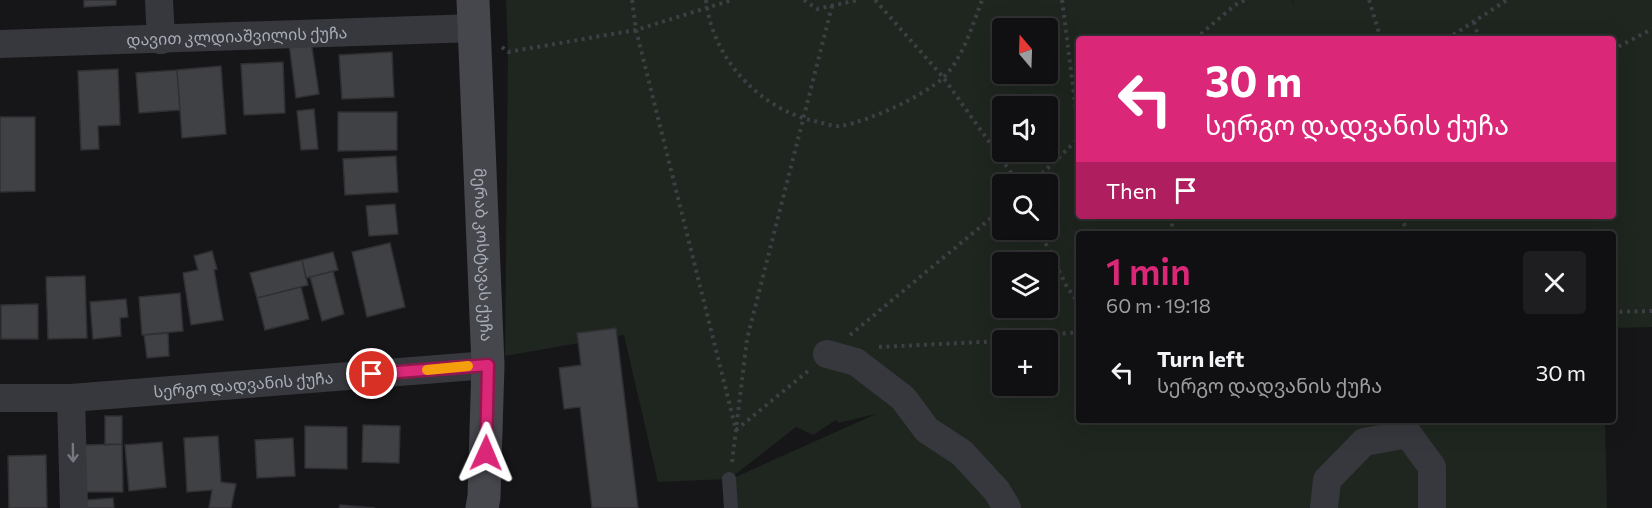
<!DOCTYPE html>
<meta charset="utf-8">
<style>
body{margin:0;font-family:Commissioner,"Noto Sans Georgian",sans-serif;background:#1e1e20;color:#f1f3f6;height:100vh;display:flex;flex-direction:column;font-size:22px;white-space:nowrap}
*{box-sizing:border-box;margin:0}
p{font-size:20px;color:#9c9d9f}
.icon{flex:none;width:33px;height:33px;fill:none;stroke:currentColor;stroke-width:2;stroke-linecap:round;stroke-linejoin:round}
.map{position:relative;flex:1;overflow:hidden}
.panel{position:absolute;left:1076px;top:231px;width:540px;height:192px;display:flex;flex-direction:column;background:#101012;border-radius:6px;box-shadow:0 6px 24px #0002,0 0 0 2px #303032}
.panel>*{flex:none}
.banner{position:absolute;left:1076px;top:36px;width:540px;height:183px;border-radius:6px;box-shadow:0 6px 24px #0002,0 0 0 2px #303032;background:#db2777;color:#fff;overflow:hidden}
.needle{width:39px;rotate:341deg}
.buttons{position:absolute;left:992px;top:18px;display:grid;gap:12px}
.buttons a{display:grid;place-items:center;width:66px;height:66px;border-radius:6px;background:#101012;box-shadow:0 6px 24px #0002,0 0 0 2px #303032;font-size:30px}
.pin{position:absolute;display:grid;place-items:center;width:51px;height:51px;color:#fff;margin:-26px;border:3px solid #fff;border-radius:50%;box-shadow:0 2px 6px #0007}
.me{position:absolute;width:66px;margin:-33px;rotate:1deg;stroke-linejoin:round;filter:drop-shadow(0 0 4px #0008)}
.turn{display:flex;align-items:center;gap:21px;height:126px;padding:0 30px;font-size:27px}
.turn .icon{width:78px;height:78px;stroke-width:2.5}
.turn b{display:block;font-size:42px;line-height:51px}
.then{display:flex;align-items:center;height:57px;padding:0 30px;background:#0003;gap:12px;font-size:22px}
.round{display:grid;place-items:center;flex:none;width:63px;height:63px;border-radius:6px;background:#1e1e20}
.headline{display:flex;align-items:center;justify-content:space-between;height:102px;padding:0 30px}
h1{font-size:36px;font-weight:600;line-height:45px;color:#db2777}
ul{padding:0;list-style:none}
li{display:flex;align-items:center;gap:18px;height:78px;padding:0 30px}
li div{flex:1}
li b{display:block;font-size:22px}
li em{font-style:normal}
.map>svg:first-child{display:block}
.green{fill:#1e261f;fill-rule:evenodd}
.building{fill:#404145;stroke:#303034;stroke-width:1.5}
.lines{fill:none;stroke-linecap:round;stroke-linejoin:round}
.path{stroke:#3d3f44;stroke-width:4;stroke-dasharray:3 4.5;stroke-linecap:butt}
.lane{stroke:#37383d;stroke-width:14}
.street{stroke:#37383d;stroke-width:28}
.secondary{stroke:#45474d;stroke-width:33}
.oneway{stroke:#757881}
.route-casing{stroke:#8e194d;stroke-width:15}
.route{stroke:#db2777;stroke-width:10}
.slow{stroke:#f59e0b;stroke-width:10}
.labels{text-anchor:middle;stroke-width:4.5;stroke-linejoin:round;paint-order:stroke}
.street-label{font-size:16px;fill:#a8adb8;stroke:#111113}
</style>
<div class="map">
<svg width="1652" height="508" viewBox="0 0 1652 508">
<rect width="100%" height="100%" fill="#161618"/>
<!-- green -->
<path class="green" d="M506,0H1292L1294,7L1293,0H1652V327L1613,328L1612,234H1078V420H1605L1607,508H738L729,479L658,482L624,335L505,356L508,52ZM1002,28H1047V74H1002ZM1078,39H1612V216H1078ZM1002,106H1047V152H1002ZM1002,184H1047V230H1002ZM1002,262H1047V308H1002ZM1002,340H1047V386H1002ZM876,414L733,478L732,477L796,427L813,435L836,420L838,423Z"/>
<!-- building -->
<path class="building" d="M84,0H116V5L84,7Z
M311,41L319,94L296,98L289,44Z
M392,52L394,97L342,99L339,55Z
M283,62L285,113L244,115L241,64Z
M221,66L226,134L182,138L177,70Z
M118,69L120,125L98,126L99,149L81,150L78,71Z
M177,70L180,110L139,113L136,73Z
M314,109L318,149L301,150L297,111Z
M338,112H397V150L338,151Z
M0,117H35V191L0,192Z
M396,156L398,192L345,195L343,159Z
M395,204L398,234L369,236L366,206Z
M390,243L405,307L367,317L352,252Z
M212,251L217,269L214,270L223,320L191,325L183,273L198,270L194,256Z
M333,252L338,270L306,278L302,260Z
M302,260L308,285L257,298L250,273Z
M333,271L344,314L322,321L310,277Z
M85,276L87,338L48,339L46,277Z
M301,287L309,319L265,330L257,298Z
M180,293L183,331L142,335L139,297Z
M126,299L128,317L120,318L121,336L93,339L90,302Z
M38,304V339H1V305Z
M616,328L638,508H592L580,407L564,409L559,368L581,365L577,333Z
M168,333L169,356L147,358L144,335Z
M105,416H122V444L105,445Z
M363,425L400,426L399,463L362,462Z
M305,426L347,427V469L305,468Z
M218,436L221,482L236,484L231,508H209L212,490L187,492L184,438Z
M293,438L295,476L257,478L255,440Z
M162,442L166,487L129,491L125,445Z
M122,444L123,492H86L85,445Z
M46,455L47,508H9L8,456Z
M113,498L114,508H86V500Z
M340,505L375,508H339Z"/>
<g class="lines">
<!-- path -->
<path class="path" d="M632,0L636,30L736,430L808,371
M706,0C712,59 761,111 819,122C826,124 835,127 841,126C869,121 924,96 944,77C964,56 972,26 982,0
M804,0L817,9L858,0
M875,0L943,77L1019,184
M1062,0L1078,126
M1369,0L1381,39
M1474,22L1479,39
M1195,39L1235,5L1245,0
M1447,39L1507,0
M502,47L508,52L636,30L732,0
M1612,50L1652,29
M1031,184L1078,139
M1402,216L1407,234
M1039,230L1067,287L1078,302
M1171,234L1173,216
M1612,312L1652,311
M850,335L1002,209
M1003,340L1078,332
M879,347L1002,341
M732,462L747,339L832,6"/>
<!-- lane -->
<path class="lane" d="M729,479L731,508"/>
<!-- street -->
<g class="street">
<path d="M159,0L161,40"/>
<path id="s1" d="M0,44L475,28"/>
<path d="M827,354L856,362L903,398L927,430L962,453L997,491L1007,508"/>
<path id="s2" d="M0,398H71L488,365"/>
<path d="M71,398L74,508"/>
<path d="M1324,508L1327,480L1364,442L1408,434L1432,467V508"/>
</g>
<!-- secondary -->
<path class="secondary" id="s3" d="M473,0L488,365L484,497L482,508"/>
</g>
<!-- one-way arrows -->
<defs><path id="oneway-shaft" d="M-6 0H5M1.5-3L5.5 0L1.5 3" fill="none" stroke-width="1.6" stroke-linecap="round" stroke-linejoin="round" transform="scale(1.5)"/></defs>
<use class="oneway" href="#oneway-shaft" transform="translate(73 453) rotate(89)"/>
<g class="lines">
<defs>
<path id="route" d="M372,374L488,365L486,453"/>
</defs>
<!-- route casing -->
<use href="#route" class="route-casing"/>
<!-- route -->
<use href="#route" class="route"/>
<!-- slow -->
<path class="slow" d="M427,370L468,366"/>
</g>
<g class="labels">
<!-- street labels -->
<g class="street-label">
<text dy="6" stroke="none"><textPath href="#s1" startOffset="237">დავით კლდიაშვილის ქუჩა</textPath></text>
<text dy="6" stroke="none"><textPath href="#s3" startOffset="255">მერაბ კოსტავას ქუჩა</textPath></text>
<text dy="6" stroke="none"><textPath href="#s2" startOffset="244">სერგო დადვანის ქუჩა</textPath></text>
</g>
</g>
</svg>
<div class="buttons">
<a><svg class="needle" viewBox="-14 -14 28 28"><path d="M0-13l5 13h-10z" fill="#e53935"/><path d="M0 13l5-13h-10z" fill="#9c9d9f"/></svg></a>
<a><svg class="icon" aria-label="sound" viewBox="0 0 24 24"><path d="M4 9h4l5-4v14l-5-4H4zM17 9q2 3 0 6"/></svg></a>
<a><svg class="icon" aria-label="search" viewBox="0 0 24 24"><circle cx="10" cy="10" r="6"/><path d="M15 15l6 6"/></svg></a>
<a><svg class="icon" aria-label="layers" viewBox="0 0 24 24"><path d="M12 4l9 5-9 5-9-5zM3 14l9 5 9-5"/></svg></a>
<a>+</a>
</div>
<div class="pin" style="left:372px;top:374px;background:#d93025"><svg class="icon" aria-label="arrive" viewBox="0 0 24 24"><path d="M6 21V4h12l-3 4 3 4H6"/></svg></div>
<svg class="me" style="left:486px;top:453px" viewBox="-20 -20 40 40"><path d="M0-17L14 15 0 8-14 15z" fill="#db2777" stroke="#fff" stroke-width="4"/></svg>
<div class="banner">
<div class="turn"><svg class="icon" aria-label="left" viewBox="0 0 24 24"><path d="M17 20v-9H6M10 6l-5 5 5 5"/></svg><div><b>30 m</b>სერგო დადვანის ქუჩა</div></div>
<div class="then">Then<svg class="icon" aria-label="arrive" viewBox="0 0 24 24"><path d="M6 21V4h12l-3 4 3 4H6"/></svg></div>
</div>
<section class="panel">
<div class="headline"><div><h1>1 min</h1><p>60 m · 19:18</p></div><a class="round"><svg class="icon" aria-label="close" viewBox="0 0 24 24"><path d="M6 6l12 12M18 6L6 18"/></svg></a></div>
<ul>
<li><svg class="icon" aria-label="left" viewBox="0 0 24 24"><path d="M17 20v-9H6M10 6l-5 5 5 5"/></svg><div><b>Turn left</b><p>სერგო დადვანის ქუჩა</p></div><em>30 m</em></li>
</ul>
</section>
</div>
